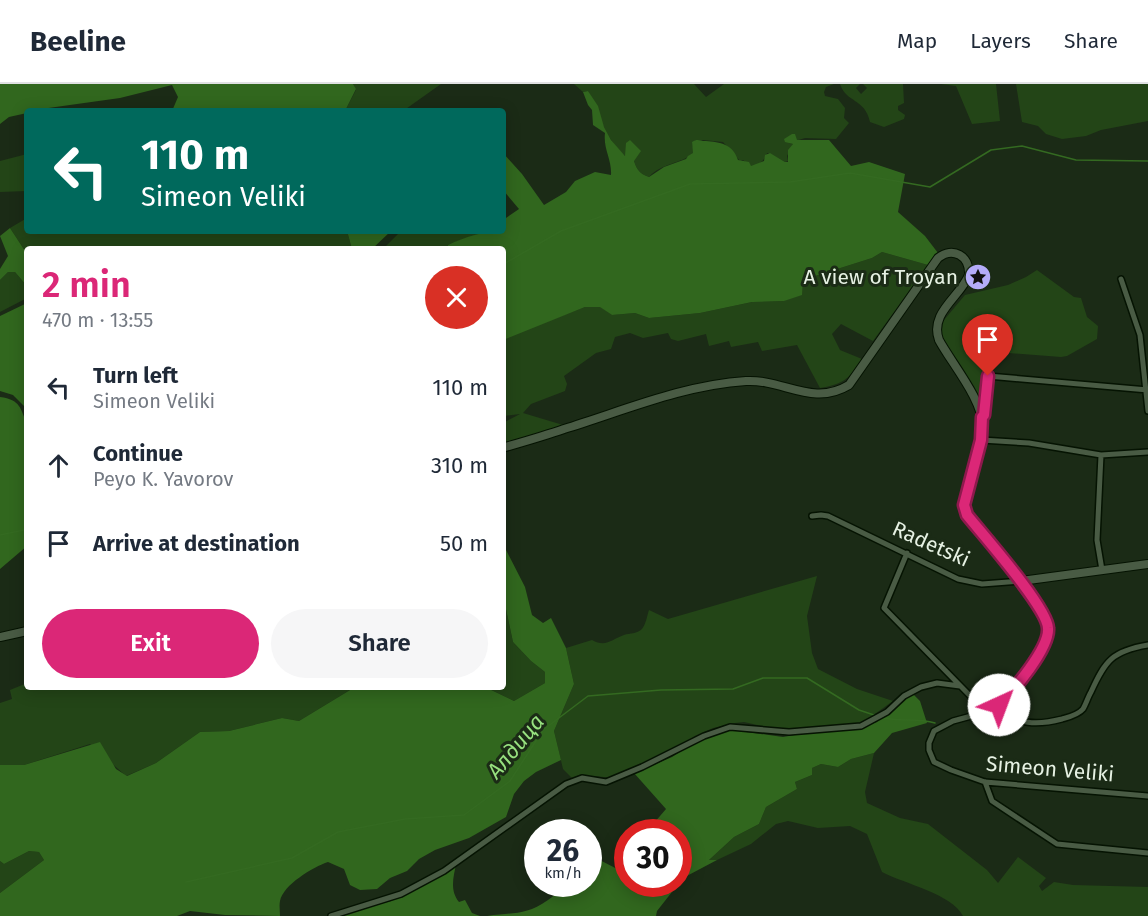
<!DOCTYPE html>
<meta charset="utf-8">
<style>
body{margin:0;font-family:"Fira Sans",sans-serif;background:#f6f6f7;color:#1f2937;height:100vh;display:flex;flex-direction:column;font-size:22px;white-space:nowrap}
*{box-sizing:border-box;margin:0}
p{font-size:20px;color:#747a83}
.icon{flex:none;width:33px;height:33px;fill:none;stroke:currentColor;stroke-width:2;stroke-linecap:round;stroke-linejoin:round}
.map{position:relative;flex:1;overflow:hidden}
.sheet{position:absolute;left:24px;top:162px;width:482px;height:444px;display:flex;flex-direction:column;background:#fff;border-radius:6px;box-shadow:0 3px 15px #0003}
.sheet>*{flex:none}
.banner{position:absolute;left:24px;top:24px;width:482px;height:126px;border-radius:6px;box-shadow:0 3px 15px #0003;background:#00695c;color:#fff;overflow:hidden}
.speed{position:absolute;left:524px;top:735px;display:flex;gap:12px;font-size:30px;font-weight:700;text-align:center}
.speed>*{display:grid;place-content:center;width:78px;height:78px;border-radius:50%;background:#fff;box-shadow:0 3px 15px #0003;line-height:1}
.speed small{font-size:15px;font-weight:400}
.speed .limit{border:9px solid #d22;background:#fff;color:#111}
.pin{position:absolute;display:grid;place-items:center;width:51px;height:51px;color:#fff;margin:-62px -26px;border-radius:50% 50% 50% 0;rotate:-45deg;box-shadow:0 0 6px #0007}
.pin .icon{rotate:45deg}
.me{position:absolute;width:66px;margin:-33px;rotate:43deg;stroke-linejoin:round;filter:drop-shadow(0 0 4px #0008)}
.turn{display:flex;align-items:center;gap:21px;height:126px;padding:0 18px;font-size:27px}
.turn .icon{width:78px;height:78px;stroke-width:2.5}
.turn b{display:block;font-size:42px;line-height:51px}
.round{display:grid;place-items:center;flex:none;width:63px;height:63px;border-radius:32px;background:#f6f6f7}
.summary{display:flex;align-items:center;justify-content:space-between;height:102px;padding:0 18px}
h1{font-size:36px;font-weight:600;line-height:45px;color:#db2777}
.action{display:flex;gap:12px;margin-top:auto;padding:12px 18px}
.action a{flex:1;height:69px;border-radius:36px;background:#db2777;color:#fff;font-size:24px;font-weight:600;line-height:69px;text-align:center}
.action a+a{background:#f6f6f7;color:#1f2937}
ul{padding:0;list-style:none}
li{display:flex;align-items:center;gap:18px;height:78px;padding:0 18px}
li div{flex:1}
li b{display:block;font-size:22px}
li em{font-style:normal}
header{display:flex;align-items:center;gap:36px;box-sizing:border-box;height:84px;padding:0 30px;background:#fff;border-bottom:2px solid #e0e1e3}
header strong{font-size:28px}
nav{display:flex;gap:33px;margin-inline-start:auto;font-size:21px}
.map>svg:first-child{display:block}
.green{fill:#234517}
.forest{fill:#31671e}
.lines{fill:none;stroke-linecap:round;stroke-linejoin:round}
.stream{stroke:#346a21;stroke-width:1.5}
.street-casing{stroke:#051302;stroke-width:8}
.secondary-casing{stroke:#051302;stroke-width:10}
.street{stroke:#495b44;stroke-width:5}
.secondary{stroke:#495b44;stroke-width:8}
.route-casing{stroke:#8e194d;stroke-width:15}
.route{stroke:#db2777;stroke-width:10}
.labels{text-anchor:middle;stroke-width:6;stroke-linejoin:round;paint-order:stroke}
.poi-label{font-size:21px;fill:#e6f1e3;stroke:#1b2b16;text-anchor:end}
.street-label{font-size:21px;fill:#e6f1e3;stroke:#1b2b16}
.water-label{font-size:22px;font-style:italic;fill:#97e17f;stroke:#1b2b16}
</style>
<header>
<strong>Beeline</strong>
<nav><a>Map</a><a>Layers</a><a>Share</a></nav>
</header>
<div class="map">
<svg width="1148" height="832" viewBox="0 0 1148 832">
<rect width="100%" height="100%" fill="#1b2b16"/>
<!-- green -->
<path class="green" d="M353,0H441L403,27H345L356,6Z
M574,0H694L706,13L724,0H834L826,3L824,8L825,12L838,15L845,24L844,34L849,39L836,55L805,54L789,59L793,60L787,72L788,77L785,78L769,69H767C766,75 757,84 750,82C747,81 746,78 743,76L740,77L723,58L703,56L692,58L694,69C681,80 661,79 649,93C640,90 637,86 634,77C610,68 599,30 588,7L583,8Z
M840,0H860L856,4L861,10L867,4L863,0H903L904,19L898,22V26L905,31L904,35L884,43L870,38C865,14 846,19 840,0Z
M941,0H996L1000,37L972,40L956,2Z
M1016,0H1148V37L1101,46L1086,52L1062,55L1046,50L1038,42L1022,38Z
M27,70V107L0,108V77Z
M27,134V147H347L352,165H27V170L10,144Z
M401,147H486C474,154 461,155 448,161L447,165H383Z
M882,168L928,181L873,257L841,240L832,250L840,266L862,275C849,295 844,300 820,304L797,261L762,267L758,258L731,263L729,257L709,262L706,250L678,257L671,255L668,249L643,254L630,249L615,253L611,265L596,269L564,292L567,300L565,307L531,320L523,329L563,341L503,362V339L520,330L503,332V256L507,253L585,223H601L612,231L635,229L649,234L700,229L752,218L784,217L803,193H812L872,174Z
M1037,186L1074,213L1081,214L1087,233L1098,242L1097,255L1067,272L1061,273L996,268L986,289L980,320L944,259L939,242L965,211L1008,201L1026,193Z
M8,188H15L26,201L27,214L0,228V196Z
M817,492L807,532L812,569L818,585L857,605L893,617L865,637L854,641H834L780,646L744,638L735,639L713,644L695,652L671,668L615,694L593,692L573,698L572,694L563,685L554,647L574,600L566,564L592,556C606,564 612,555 624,551C630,549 637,550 642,545C646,540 647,532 649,526L668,535Z
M503,511L513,558L531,577L545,588V599L514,617L485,603H502Z
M27,599V603H355L299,637L282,634L229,647L200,648L156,679L126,692L90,660L24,681H0V619L12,615L10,606Z
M874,669L865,708L867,719L900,734L928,740L987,786L998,799L1018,773L1046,794L1039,802L1042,807L1054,798L1073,801L1148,803V832H963C952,810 905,800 882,788L867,750L850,742L818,744L788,737L776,740L751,760L717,776H709L734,753L759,740L766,723L797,705L795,698L812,691V684L821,680L838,683L851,675Z
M29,767L39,768L44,776L0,809V777L4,780Z"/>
<!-- forest -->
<path class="forest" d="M0,0H353L356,5L345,27H172L178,13L172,1L120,14L27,27V29L9,33L0,40Z
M588,7L598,22L604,43L611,56L625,72L626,59L630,56L641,67L634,77C637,86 640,90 649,93L664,83L686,75L688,72L693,69L692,58C698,54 699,57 706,57C720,58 733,60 738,76L749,78L751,82L764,77L765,71L770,69L785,78H788V66L793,60L785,58L784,55L792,50H795L797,56H829L851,82L869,78L905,90L898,128L925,152L938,169L928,181L882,168L872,174L812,193H803L802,211L784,217L752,218L700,229L649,234L635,229L612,231L600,223H585L503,256L502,165H447L448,161C465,153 484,147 502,147L503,136L519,125L503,106V69L522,90L544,121L566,108L575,97L595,88L611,91C612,75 603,65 605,49L593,41L592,26L588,21L583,8Z
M10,144L27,170V205L26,201L15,188H8L0,196V185L8,172L0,152Z
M347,147H391L372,165H352Z
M27,219V325L13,311L0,307V232Z
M0,313C21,316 20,324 27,340V462L0,485Z
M505,464L525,503L532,531L543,539L551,534L566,564L574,600L554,647L561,676L536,688L524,697L514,710L506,733L469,754L435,766L419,775L407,787L390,794L377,805L360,806L350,801L344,785L328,778C313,783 283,801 280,817C279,822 280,827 280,832L225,831L190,827L177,832H0V809L44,776L39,768L29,767L4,780L0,777V681H24L100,658L116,685L127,692L156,679L200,648L229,647L282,634L299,637L355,603H485L514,617L545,599V588L531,577L513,558L503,511L502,465Z
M910,607L920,617L927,639L892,649L874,669L851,675L838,683L821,680L812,684V691L795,698L797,705L766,723L759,740L734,753L709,776H717L683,794L657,827L656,832H487C514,828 525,832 548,816C555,811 561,806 566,800H588V770L627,790V800H678V748H651L648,746L666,725L634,689L672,673L689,662L716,649L732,646L783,653L806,649L854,645L877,638L879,635Z
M456,781C453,794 450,807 459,818L465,816L472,829L480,832H337L391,817Z"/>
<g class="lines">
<!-- stream -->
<path class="stream" d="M502,181L561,147L690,100L790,98L850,89L930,103L991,66L1022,62L1076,76L1148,77
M0,451L24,446L27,443
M881,633C899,639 916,633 935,639
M186,798L292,774L338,748L405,735L464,731L510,697L543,646L588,612L661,606L733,605L763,594H807L859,626L877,632"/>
<defs>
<path id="street" d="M1121,195L1140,251L1148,327
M983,332L988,292L1148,306
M981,356L1029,359L1101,371L1148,368
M1101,371L1097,456L1102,486
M812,432L821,431L828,432L958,495L982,500L1021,497L1047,537L1049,546L1046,555L1021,599L999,622L986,628L953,637L934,647L929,659V666L934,678L951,686L985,698L1148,712
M907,469L884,524L986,628
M998,622C1015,642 1039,641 1062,635C1069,633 1078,631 1083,625C1086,620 1088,613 1091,608C1105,577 1112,567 1148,561
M985,698L992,717L1057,760L1148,769
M331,832L401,810L444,787L566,700L582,694L606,698L642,683L704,652L730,643L789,648L861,642L887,628L904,612L921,603L937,599L960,602"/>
<path id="secondary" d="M502,364C523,358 544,352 564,345C623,327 683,301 746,297C783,295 813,323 849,301L938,174C953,162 970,172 969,191C960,213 929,229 939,256C952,280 983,316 983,343C982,363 969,400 964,421L967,431L1021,497L1148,480
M0,553L27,547"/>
</defs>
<!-- street casing -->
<use href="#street" class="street-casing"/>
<!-- secondary casing -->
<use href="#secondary" class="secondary-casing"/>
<!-- street -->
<use href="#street" class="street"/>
<!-- secondary -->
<use href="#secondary" class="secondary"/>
</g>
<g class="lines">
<defs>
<path id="route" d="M988,292L984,331L982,333L981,356L964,421L967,431C983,451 1047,523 1048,544C1050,564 1013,607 999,621"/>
</defs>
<!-- route casing -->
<use href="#route" class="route-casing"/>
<!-- route -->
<use href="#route" class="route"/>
</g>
<!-- icons -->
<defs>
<symbol id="sight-disc" viewBox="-11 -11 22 22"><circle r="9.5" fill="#b4acf9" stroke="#1b2b16"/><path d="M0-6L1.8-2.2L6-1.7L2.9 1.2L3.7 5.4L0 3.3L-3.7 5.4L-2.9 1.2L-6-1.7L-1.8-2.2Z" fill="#111"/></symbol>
</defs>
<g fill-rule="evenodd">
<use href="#sight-disc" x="963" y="178" width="30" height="30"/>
</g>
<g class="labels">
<!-- poi labels -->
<g class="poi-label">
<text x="958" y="200">A view of Troyan</text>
</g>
<!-- street labels -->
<g class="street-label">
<text transform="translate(931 460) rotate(24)" y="7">Radetski</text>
<text transform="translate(1050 685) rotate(5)" y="7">Simeon Veliki</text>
</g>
<!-- water labels -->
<g class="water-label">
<text transform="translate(515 662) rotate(-50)" y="8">Алдица</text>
</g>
</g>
</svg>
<div class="speed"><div>26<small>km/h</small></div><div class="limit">30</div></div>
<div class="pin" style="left:988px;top:292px;background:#d93025"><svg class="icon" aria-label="arrive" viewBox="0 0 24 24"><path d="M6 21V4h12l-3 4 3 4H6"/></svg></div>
<svg class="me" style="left:999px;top:621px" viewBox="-20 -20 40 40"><circle r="19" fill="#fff"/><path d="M0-13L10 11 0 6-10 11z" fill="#db2777"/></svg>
<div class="banner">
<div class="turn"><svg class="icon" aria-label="left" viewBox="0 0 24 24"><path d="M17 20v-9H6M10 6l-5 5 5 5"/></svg><div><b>110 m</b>Simeon Veliki</div></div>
</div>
<section class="sheet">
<div class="summary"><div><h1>2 min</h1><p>470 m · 13:55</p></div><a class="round" style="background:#d93025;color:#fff"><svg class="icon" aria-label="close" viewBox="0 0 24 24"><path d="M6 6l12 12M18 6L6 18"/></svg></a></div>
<ul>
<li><svg class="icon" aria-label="left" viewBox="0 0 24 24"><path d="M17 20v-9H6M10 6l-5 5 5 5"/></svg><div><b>Turn left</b><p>Simeon Veliki</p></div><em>110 m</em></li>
<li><svg class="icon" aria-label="ahead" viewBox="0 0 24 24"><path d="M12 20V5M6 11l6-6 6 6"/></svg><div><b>Continue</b><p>Peyo K. Yavorov</p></div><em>310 m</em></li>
<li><svg class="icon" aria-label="arrive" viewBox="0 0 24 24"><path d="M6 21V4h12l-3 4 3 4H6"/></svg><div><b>Arrive at destination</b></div><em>50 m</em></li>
</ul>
<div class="action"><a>Exit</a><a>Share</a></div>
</section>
</div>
